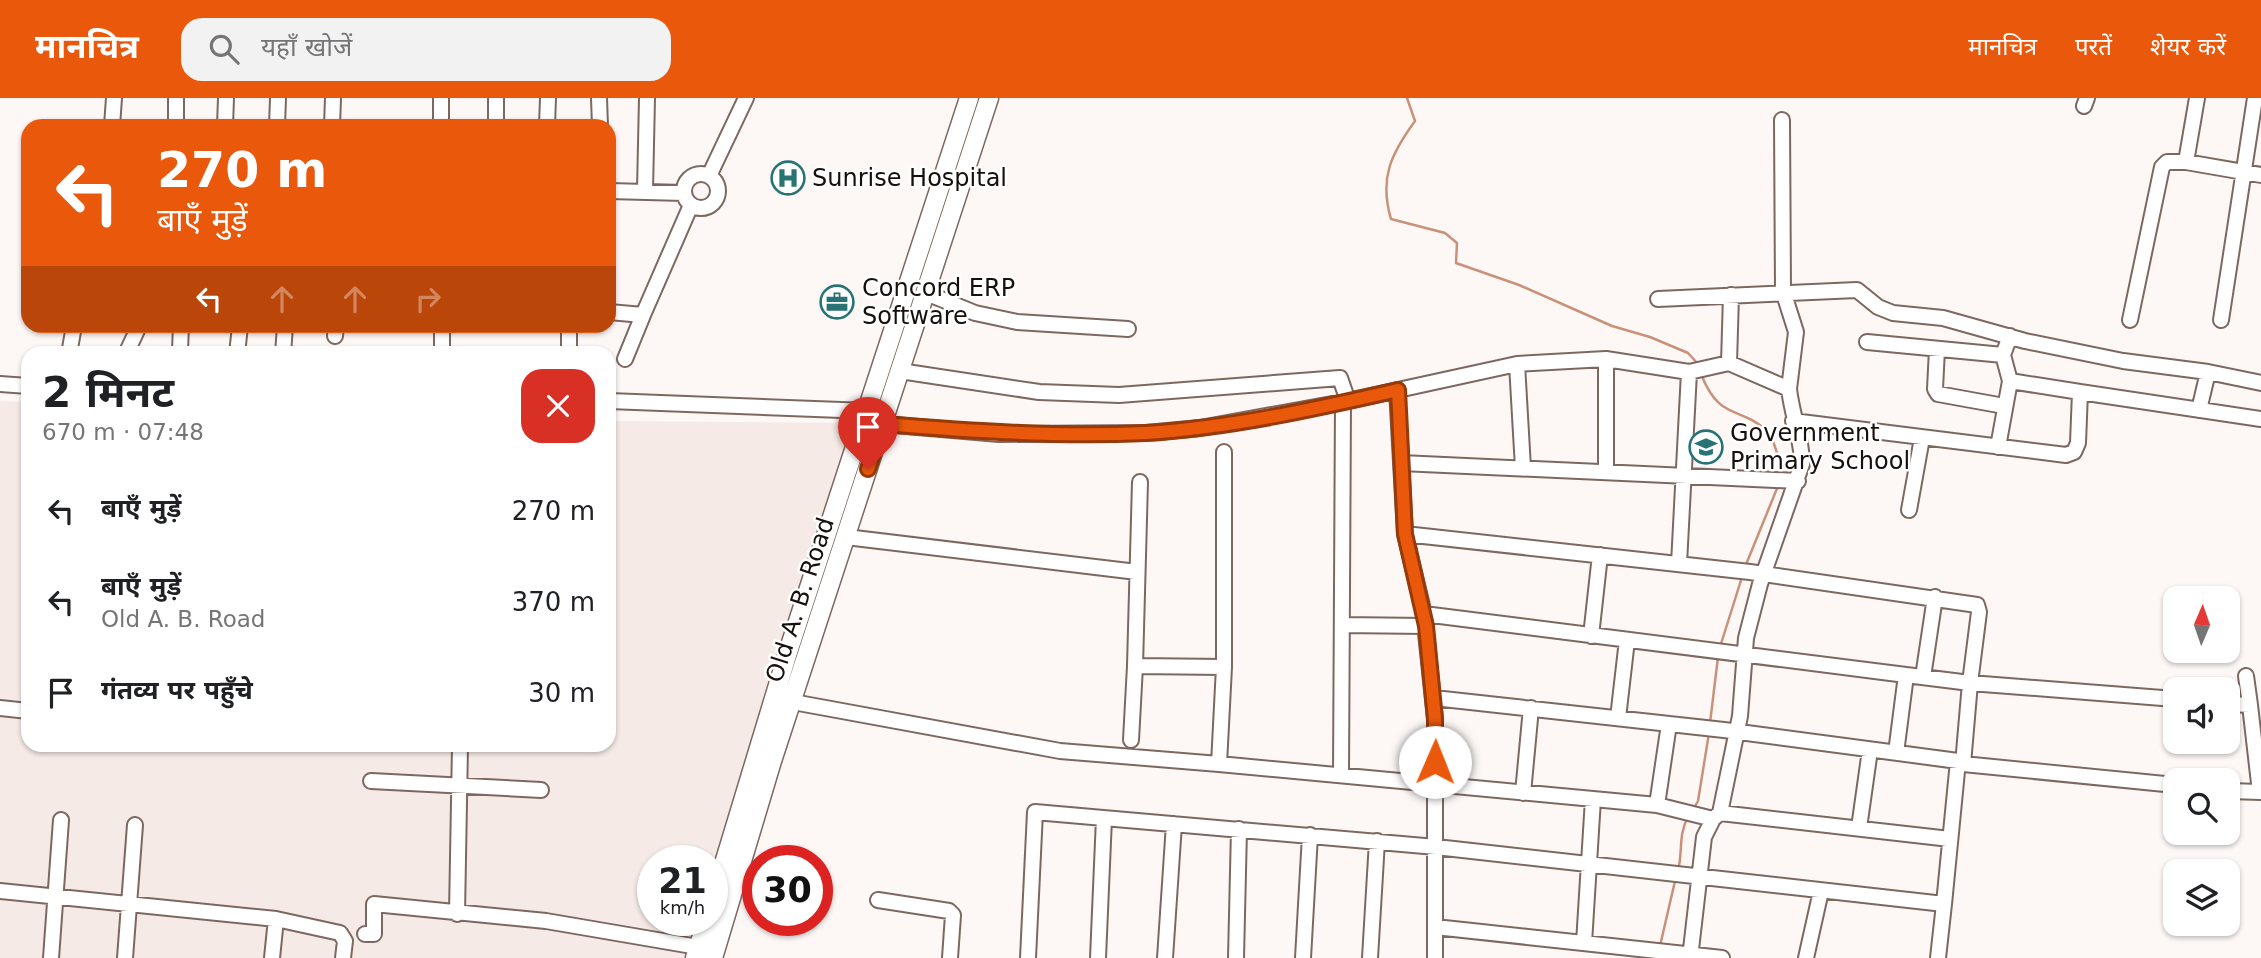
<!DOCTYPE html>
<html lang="hi">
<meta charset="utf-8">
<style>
body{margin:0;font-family:"DejaVu Sans","Noto Sans Devanagari",sans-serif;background:#f2f2f2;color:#202124;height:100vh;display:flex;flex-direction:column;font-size:26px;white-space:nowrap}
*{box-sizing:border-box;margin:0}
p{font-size:23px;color:#757577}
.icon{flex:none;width:38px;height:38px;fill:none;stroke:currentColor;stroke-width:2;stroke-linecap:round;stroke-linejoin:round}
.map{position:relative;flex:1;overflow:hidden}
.panel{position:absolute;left:21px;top:248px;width:595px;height:406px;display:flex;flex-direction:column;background:#fff;border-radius:21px;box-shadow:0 2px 5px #0004}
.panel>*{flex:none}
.banner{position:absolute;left:21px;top:21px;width:595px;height:214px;border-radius:21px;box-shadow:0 2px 5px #0004;background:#ea580c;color:#fff;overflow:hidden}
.needle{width:46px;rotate:2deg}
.tools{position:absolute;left:2163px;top:488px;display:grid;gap:14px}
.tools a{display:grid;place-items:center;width:77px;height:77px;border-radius:14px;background:#fff;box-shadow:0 2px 5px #0004;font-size:35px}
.speed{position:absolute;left:637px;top:747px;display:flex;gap:14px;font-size:35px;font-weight:700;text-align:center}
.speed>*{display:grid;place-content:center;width:91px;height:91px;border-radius:50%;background:#fff;box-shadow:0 2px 5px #0004;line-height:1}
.speed small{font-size:18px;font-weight:400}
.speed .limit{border:10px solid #d22;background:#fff;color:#111}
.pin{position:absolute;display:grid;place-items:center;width:60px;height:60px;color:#fff;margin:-72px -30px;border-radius:50% 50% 50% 0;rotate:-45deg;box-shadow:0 0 7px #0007}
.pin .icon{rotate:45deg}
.me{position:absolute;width:77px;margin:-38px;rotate:1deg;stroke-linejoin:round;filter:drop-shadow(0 0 5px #0008)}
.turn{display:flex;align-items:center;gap:24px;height:147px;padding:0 21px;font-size:32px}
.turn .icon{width:91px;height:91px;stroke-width:2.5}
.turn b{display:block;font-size:49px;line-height:60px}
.lanes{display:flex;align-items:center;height:66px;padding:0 21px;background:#0003;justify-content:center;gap:35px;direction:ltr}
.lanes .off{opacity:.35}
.round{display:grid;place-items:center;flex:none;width:74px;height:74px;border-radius:21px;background:#f2f2f2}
.headline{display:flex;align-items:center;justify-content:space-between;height:119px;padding:0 21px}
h1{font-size:42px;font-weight:700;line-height:52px}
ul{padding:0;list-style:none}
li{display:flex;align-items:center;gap:21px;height:91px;padding:0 21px}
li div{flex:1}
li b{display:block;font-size:26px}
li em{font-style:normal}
header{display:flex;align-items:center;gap:42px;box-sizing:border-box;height:98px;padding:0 35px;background:#ea580c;color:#fff}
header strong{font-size:33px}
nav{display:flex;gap:38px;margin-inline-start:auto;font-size:24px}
.search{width:490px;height:63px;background:#f2f2f2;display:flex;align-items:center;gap:18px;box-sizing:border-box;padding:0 24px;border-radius:21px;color:#757577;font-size:26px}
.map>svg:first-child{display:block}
.built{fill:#f5eae5}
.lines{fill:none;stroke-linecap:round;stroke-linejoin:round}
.stream{stroke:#ca9179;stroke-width:2.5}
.minor-casing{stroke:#7c6860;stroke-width:18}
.major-casing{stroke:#7c6860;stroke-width:21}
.minor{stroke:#fff;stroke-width:14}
.major{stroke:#fff;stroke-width:18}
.route-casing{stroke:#983908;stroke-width:18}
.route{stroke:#ea580c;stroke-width:12}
.labels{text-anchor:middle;stroke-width:5;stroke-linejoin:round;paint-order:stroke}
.poi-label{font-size:24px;fill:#160f0c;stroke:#fff;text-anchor:start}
.street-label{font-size:24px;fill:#160f0c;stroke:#fff}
</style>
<header>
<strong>मानचित्र</strong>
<div class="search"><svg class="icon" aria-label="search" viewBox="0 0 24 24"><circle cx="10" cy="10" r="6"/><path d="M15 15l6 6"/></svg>यहाँ खोजें</div>
<nav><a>मानचित्र</a><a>परतें</a><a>शेयर करें</a></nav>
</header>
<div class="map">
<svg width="2261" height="860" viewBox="0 0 2261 860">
<rect width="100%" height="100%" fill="#fdf8f6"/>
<!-- built -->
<path class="built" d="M0,303L28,304V648H609V323L859,325L712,777V763H653V822L698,823L685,860H0Z"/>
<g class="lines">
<!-- stream -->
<path class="stream" d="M1407,0L1415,23C1391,56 1379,80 1391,121L1445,135L1457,145L1456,165L1519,187L1612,228L1650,239L1688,255L1698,266
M1701,276C1720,324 1739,307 1767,333C1775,341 1776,358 1783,369L1781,378
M1745,469L1778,388
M1720,549L1742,479
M1710,625L1718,559
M1694,710L1698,703L1709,635
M1678,773C1683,753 1678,737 1688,719
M1660,848L1675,783"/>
<defs>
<path id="minor" d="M599,0L600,28
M2084,8L2087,0
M1782,22L1783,193L1796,234L1789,291
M112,28L114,0
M176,28V0
M225,28L226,0
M277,28L278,0
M332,28L333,0
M441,28V0
M496,28V0
M547,28L548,0
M2186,64L2197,0
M684 93a17 17 0 1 1 34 0a17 17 0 1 1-34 0Z
M709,78L746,0
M645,92L647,0
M609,93L684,95
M926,195L975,215L1017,224L1128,231
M1658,201L1857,192L1878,209L1893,215L1943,220L2025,243L2123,263L2208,274
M609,214L643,217L691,107
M2130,222L2162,69L2167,64H2186L2261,77
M2221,222L2255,0
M442,228V256
M335,238L336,228
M1867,244L2003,257L2010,238
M1937,251L1935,291L1938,296L2004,308
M180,252L181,228
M69,256L74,228
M126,256L139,228
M237,256L240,228
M283,256L285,228
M569,256V228
M2003,257L2010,283
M625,261L643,217
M1729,265L1731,197
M1517,266L1523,370
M900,273L1039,294L1119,297L1340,280L1348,303
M0,286L28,288
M1397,292L1405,436L1424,516L1435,621V860
M609,303L868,313
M2199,312L2208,274L2261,285
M1793,323L2066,357L2074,354L2078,345L2080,294L2261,321
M883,326L999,336L1146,335L1200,330L1343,304L1517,266L1606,261L1689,274L1729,265L1789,291C1792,317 1802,341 1802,366L1760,486L1746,540L1740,618L1720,715L1713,721L1704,739L1690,860
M1998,349L2010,283L2080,294
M1224,354V569
M1401,365L1798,383
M1606,373V261
M1909,412L1922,340
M1405,436L1750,474L1977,507L1979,514L1970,585L1906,577
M846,439L1137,474
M1679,466L1689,274
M1424,516L1906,577L1896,655
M1342,527L1426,528
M1591,538L1600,457
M1135,568L1140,384
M2246,578L2250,607
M1923,579L1935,499
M1434,600L1724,632L1958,663L1944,806
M2175,601L1970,585L1963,666L2175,687
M793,604L1060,653L1219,666L1224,569L1135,568L1131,642
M2228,606L2250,607L2260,694
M0,610L28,613
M1618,620L1627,542
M1219,666L1657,707L1669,626
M1341,677L1343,304
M371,683L541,692
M2228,693L2261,694
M1523,695L1531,610
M1657,707L1713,721
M1720,715L1950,741
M1859,730L1870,652
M0,793L276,821L340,835L345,843L343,860
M878,802L949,813L953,817L950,860
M457,816L460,648
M1435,829L1722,860
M365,836H374V806L546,823L698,849
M1584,845L1593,701
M51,860L61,722
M125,860L135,727
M272,860L276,821
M1028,860L1035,714L1436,749L1944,806L1938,860
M1098,860L1104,720
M1165,860L1174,726
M1236,860L1239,731
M1303,860L1310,737
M1370,860L1377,743
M1806,860L1821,793"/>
<path id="major" d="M712,805L788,554L969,0
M695,860L707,822
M713,860L772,663L989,0"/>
</defs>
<!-- minor casing -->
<use href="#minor" class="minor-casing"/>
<!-- major casing -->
<use href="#major" class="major-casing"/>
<!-- minor -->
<use href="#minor" class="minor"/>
<!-- major -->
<use href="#major" class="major"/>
</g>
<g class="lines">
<defs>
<path id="route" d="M868,371L883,326C970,333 1057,339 1145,335C1229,330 1315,311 1398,292L1405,436L1426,528L1435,621V664"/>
</defs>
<!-- route casing -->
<use href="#route" class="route-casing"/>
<!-- route -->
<use href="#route" class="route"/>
</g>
<!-- icons -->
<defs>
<symbol id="hospital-ring" viewBox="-11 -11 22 22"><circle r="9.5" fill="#fff" stroke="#287373" stroke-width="1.5"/><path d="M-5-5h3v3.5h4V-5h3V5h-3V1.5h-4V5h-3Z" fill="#287373"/></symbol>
<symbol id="office-ring" viewBox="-11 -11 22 22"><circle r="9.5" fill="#fff" stroke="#287373" stroke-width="1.5"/><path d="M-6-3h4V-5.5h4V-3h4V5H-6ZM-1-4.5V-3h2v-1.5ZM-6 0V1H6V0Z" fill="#287373"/></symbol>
<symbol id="school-ring" viewBox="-11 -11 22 22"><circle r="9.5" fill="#fff" stroke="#287373" stroke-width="1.5"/><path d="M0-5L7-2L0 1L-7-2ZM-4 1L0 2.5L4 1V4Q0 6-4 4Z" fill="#287373"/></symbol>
</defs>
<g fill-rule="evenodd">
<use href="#hospital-ring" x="769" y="61" width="38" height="38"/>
<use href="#office-ring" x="818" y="185" width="38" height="38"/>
<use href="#school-ring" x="1687" y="330" width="38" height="38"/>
</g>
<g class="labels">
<!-- poi labels -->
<g class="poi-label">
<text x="812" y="88">Sunrise Hospital</text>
<text x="862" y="198">Concord ERP<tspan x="862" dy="28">Software</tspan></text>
<text x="1730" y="343">Government<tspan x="1730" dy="28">Primary School</tspan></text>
</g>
<!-- street labels -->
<g class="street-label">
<text transform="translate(800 502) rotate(-72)" y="8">Old A. B. Road</text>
</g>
</g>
</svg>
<div class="tools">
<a><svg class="needle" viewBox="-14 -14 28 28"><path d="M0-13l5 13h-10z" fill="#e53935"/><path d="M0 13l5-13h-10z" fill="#757577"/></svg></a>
<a><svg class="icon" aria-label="sound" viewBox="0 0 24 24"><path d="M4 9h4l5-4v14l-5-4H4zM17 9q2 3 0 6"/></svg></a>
<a><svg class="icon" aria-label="search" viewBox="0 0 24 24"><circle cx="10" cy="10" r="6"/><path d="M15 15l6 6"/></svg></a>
<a><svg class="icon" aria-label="layers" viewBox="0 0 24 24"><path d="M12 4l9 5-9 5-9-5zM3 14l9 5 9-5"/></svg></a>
</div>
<div class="speed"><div>21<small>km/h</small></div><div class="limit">30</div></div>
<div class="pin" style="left:868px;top:371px;background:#d93025"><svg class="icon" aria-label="arrive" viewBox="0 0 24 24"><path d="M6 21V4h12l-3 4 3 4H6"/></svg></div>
<svg class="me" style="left:1435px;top:664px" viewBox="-20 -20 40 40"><circle r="19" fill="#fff"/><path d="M0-13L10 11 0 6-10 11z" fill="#ea580c"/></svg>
<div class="banner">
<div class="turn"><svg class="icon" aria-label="left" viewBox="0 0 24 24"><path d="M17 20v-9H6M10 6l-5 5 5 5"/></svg><div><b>270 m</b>बाएँ मुड़ें</div></div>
<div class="lanes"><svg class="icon" aria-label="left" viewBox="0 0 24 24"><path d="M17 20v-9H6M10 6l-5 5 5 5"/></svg><svg class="icon off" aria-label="ahead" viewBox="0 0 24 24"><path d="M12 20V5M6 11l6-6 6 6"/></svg><svg class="icon off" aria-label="ahead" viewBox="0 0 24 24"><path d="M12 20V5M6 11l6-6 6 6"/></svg><svg class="icon off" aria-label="right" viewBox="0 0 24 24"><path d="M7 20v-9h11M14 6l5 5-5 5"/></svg></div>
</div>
<section class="panel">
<div class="headline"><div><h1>2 मिनट</h1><p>670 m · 07:48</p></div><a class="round" style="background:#d93025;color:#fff"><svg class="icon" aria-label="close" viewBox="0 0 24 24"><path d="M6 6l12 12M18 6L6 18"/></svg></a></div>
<ul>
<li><svg class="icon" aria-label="left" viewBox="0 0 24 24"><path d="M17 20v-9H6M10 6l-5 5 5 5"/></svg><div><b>बाएँ मुड़ें</b></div><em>270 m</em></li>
<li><svg class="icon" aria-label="left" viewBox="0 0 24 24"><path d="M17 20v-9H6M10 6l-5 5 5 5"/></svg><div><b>बाएँ मुड़ें</b><p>Old A. B. Road</p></div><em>370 m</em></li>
<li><svg class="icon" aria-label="arrive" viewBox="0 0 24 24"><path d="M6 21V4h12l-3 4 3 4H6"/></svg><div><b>गंतव्य पर पहुँचे</b></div><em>30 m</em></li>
</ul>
</section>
</div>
